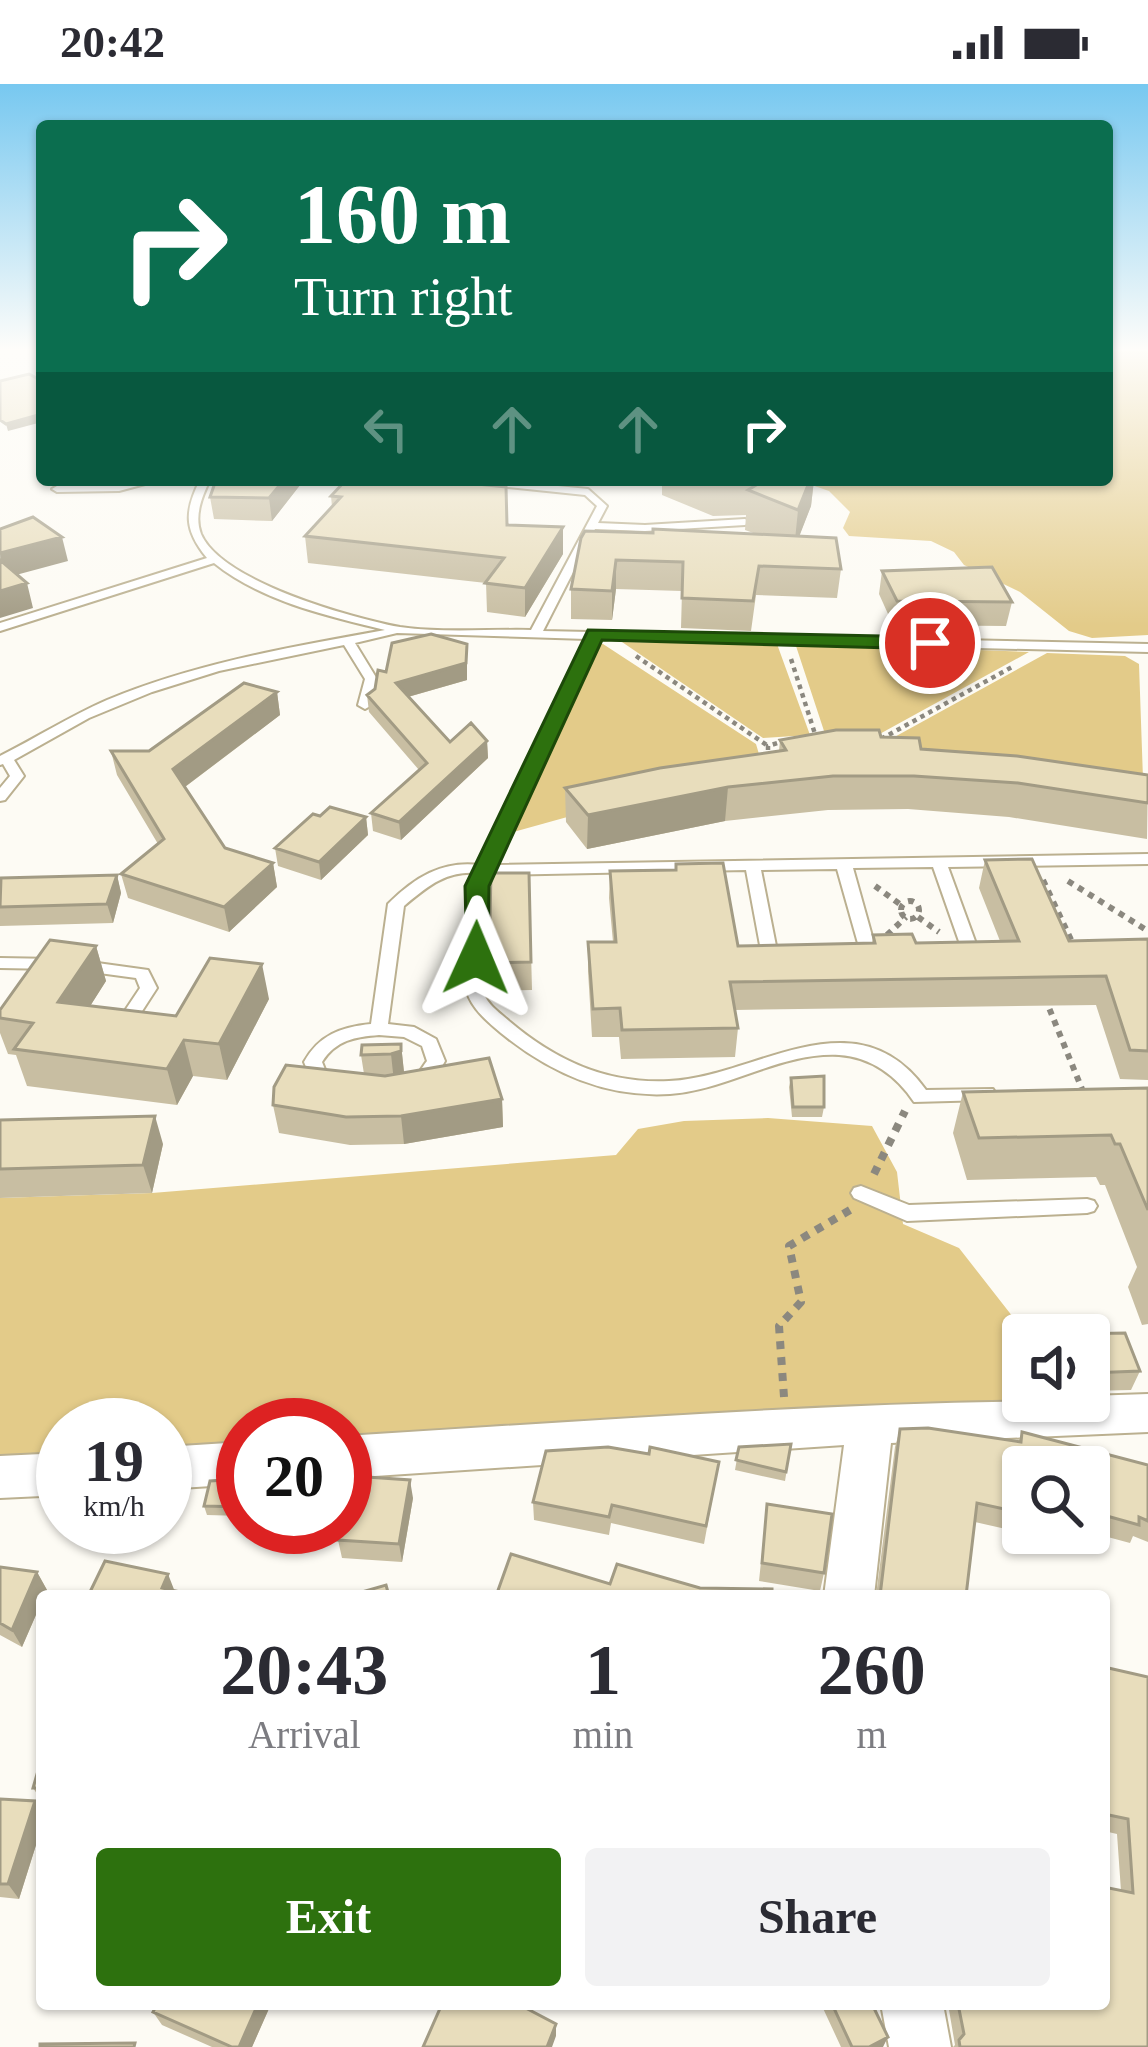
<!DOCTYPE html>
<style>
body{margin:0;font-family:Georgia,serif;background:#f2f2f3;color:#2b2b33;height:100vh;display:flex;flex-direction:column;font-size:45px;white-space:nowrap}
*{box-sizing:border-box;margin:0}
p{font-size:39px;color:#7c7c81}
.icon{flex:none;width:66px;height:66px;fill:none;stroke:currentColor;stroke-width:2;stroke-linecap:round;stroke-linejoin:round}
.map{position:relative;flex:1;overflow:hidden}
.panel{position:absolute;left:36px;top:1506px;width:1074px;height:420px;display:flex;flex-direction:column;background:#fff;border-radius:12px;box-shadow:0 3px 9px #0004}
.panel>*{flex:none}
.guide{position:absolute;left:36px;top:36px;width:1077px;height:366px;border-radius:12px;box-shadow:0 3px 9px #0004;background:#0b6e4f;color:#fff;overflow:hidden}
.buttons{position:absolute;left:1002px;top:1230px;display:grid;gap:24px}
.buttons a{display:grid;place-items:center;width:108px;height:108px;border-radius:12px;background:#fff;box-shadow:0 3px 9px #0004;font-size:60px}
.speed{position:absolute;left:36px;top:1314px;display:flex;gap:24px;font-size:60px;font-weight:700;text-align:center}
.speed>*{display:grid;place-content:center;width:156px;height:156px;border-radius:50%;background:#fff;box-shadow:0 3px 9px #0004;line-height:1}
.speed small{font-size:30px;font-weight:400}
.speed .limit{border:18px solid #d22;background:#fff;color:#111}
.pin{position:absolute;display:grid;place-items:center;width:102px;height:102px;color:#fff;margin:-51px;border:6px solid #fff;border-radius:50%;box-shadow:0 3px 12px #0007}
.me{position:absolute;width:132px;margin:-66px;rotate:1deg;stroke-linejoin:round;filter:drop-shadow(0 0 9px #0008)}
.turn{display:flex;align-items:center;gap:42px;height:252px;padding:0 60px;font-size:54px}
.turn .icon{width:156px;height:156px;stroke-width:2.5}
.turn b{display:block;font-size:84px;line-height:102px}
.lanes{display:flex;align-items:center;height:114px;padding:0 60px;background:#0003;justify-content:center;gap:60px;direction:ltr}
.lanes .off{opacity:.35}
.eta{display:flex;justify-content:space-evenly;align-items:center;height:204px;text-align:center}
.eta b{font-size:72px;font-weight:800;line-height:84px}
.cta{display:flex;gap:24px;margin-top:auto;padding:24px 60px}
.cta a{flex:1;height:138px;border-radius:12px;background:#2d710e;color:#fff;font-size:48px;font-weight:800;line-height:138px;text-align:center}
.cta a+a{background:#f2f2f3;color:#2b2b33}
.status{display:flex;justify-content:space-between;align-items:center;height:84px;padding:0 60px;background:#fff;direction:ltr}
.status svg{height:33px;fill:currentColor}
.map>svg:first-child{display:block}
.green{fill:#e3cb89}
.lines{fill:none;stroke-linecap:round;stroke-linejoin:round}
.service-casing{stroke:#bbb090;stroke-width:4}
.minor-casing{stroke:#bbb090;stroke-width:4}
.path-far2{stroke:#8b887f;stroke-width:4.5;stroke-dasharray:4.5 4.5;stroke-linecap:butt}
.path-far1{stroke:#8b887f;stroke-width:6;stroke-dasharray:6 6;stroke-linecap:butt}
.path{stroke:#8b887f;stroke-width:8;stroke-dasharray:8 8;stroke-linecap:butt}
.service{fill:#fff;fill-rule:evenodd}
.minor{fill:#fff;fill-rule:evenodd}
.wall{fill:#c8bea2}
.shaded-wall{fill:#a29b84}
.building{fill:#e8ddbc;stroke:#a29b84;stroke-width:3}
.route{fill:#2d710e;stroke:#1d4909;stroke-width:3}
</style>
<div class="status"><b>20:42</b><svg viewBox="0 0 49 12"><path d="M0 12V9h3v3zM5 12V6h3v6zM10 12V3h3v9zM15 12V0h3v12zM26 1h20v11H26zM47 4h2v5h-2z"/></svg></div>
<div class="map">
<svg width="1148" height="1963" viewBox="0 0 1148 1963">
<rect width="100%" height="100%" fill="#fdfbf4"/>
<!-- green -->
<path class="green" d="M1107,267H1148V551L1092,554L1069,547L1020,508L964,481L954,468L931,457L849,452L843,444L850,428L829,407L797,396H1107Z
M588,558L603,560L756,660L764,687L614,720L503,751Z
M622,558L777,560L810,651L763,654Z
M795,559L1029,568L876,652L825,650Z
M1047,569L1125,572L1139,580L1144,724L880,661Z
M768,1034L872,1042L897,1088L903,1140L959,1164L1027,1251H1023V1317L1076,1320L345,1354V1341H243V1360L165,1364V1341H63V1369L0,1373V1114L152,1109L616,1071L638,1045L684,1037Z"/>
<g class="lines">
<defs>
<path id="service" d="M141,396H160L119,407L57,408L52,405L57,402L119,401Z
M200,396H210C202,412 194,432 201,450C222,498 352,534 400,543C442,549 489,545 531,546L597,422L585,411L469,399L464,396H499L588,405L607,422L598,439L645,441L745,435L750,438L745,441L645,447L595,445L543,547L1148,560V568L599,555L495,781L1148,770V780L948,783L979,868L971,873L955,872L953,868L961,863L933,783L853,784L877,870L869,875L861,870L837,785L761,786L777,867L789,868L791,872C785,880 768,880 762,872L746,786L491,791C483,819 473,881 484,910C488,921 500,929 509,937C555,976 606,1000 669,997C756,993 856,908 926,1006L993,1005L996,1010L987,1016L914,1018C897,992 871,973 839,971C780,968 728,1006 670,1010C606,1014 550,989 501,949C488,938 472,925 467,908C458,877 466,820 476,789C445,787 427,803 404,822L388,940L414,943L436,955L445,977C441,984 435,996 429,1002C407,1021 340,1021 318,1003C310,997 308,987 304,978C319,951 341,943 371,940L388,820C414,794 442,776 480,781L587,555L397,549L355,559L377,595L372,621L365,625L358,621L365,595L344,561L219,587L152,608L89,634L14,676L24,692L5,716L0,717V704L10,692L3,680L0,681V672C36,654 70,632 107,616C196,579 291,563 385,546C327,532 261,517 214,479L0,547V539L207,474C184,446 184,428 200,396ZM379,951L404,953L422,962L427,977C425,979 418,991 415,993C393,1011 351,1005 328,993L322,978C336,956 355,953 379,951Z
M0,874L55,875L63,880L55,885L0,884Z
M83,877L148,886L157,904L135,938H123L120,934L140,904L136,894L77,886L75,882Z
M861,1102L909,1121L1087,1115L1094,1117L1097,1122L1094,1127L1087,1129L907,1137L854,1114L851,1109L854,1104Z"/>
<path id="minor" d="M1148,1310V1348L891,1359L874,1512H824L844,1361L345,1394V1352C593,1337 845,1317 1089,1317V1312Z
M243,1358V1400L165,1405V1363Z
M63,1369V1411L0,1414V1372Z
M881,1920H943L951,1963H889Z"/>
</defs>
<!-- service casing -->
<use href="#service" class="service-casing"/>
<!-- minor casing -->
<use href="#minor" class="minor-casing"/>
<!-- path-far2 -->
<path class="path-far2" d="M636,572L768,662
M791,575L816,653
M881,655L1012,583
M768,675V662L787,656"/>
<!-- path-far1 -->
<path class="path-far1" d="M1043,796L1073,860
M1068,797L1148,847
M875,802L901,821
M901 826a9 9 0 1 1 18 0a9 9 0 1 1-18 0Z
M918,833L939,848
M887,851L906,833
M1045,914L1082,1005"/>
<!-- path -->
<path class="path" d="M874,1090L905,1027
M784,1313L779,1242L801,1218L789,1162L850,1126"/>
<!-- service -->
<use href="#service" class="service"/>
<!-- minor -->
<use href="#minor" class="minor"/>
</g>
<!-- wall -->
<path class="wall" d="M304,396L272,437L214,435L210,413Z
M662,396H814L811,422L799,452L841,485L837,514L756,511L751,547L681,544L682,507L616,505L612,536L571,535V505L581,454L756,450L745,446L746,431L713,432L662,411Z
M331,412L507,441L563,470L525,533L487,528L486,499L308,479L305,452L332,423Z
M882,487L1012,518L1006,542L893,541L879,510Z
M386,588L467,596L408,613L450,658L487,657L488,674L401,756L373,747L371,729L419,686L369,628L367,611L375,605Z
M277,608L280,631L185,703L225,764L273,779L277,803L229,848L128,814L121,790L158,760L117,691L111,667H149Z
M881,653L921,665L1148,691L1147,755L1009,733L908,725L828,726L725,737L587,765L566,738L565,704L779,667L780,656Z
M320,732L366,733L368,751L321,796L278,782L275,764Z
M985,776L1069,857L1148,855V996L1120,995L1096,921L734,926L738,944L735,973L621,975L619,953H592L588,887V858H613L609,814L610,787L675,786L676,780L738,862L872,859L873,851L916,859L1000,857L979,804Z
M529,789L532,906L491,907L489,879Z
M117,791L121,809L113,839L0,842V796Z
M96,862L106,897L90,922L176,932L269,915L227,996L193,992L177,1021L27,1002L16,971L8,970L0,949V926Z
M401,960L404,989L502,1015L503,1043L404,1060L350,1061L279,1049L273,1021L364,990L361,971Z
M791,994L824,1023L822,1033H792L789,1003Z
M1148,1004V1240L1142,1241L1128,1203L1137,1183L1105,1101H1100L1096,1093L967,1096L953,1049L963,1008Z
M0,1036L163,1060L152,1109L0,1114Z
M1125,1249L1140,1287L1131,1306L1089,1307V1251L1072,1250Z
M900,1345L1018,1358L1022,1348L1148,1381V1458L1133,1452L1130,1459L1089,1448V1383H1023V1449L975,1438L966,1512H876L895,1363Z
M791,1360L785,1397L735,1386L739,1363Z
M649,1370L719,1378L704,1460L611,1439L609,1451L534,1436L533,1418Z
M243,1386V1432L207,1431L204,1422L241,1395Z
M413,1414L402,1478L342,1474L338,1456Z
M767,1420L824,1489L820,1507L759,1497Z
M1024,1449H1081L1075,1461Z
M0,1483L37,1488L47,1506L42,1512V1517L22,1563L0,1551Z
M1104,1583L1148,1593V1963H953L955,1961L948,1920H1104V1803L1121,1807L1117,1750L1104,1747Z
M42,1673V1717L33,1704Z
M0,1715L35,1717L42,1727V1742L19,1815L0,1813Z
M271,1920L252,1963H212L162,1941L153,1928Z
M821,1920H872L883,1963H841Z"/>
<!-- shaded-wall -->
<path class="shaded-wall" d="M42,330V338L8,347L6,340Z
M284,396H304L272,437L269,414Z
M810,396H814L811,422L794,466L798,426Z
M563,443V470L525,533V504Z
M62,453L68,477L1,495L0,469Z
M616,476V505L612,536V507Z
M27,499L33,524L0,534V507Z
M467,560V596L397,616L396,599Z
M277,608L280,631L178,708L173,685Z
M487,657L488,674L401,756L399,738Z
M728,703L725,737L587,765L588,731Z
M366,733L368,751L321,796L319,778Z
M273,779L277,803L229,848L224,823Z
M117,791L121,809L113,839L107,820Z
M96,862L106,897L70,954L58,918Z
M262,880L269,915L227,996L219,960Z
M184,956L193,992L177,1021L167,985Z
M401,960L404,988L394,998L391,970Z
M502,1015L503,1043L404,1060L401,1032Z
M155,1032L163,1060L152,1109L143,1081Z
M410,1396L413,1414L402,1478L399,1460Z
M37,1488L47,1506L44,1512H42V1517L22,1563L12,1546Z
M168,1490L175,1508L162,1504Z
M35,1717L42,1727V1742L19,1815L8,1800Z
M258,1920H271L252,1963H239Z
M556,1940V1952L552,1963H547Z
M888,1953L883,1963H869Z"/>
<!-- building -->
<path class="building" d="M29,290L42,297V330L6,340L0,336V297Z
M216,396H284L269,414L210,413Z
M346,396H438L506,403L507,441L563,443L525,504L485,499L504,474L305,452L341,413L331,412Z
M754,396H810L798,426L748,406L758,400Z
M33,433L62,453L0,469V445Z
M653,445L836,454L841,485L759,482L753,517L682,514L683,478L616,476L612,507L571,505L581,454L585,447L653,449Z
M0,476L27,499L0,507Z
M992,483L1012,518L897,517L882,487Z
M431,550L467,560L466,579L396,599L450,658L471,639L487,657L399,738L371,729L427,679L367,611L375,605L378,586L386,588L392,559Z
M244,599L277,608L173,685L225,764L273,779L224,823L121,790L164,755L111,667H149Z
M836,646H879L881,653L919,654L921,665L1017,672L1148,691V719L1018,699L914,692H833L728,703L588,731L565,704L660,684L786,666L780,656Z
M330,723L366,733L319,778L275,764L313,730L320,732Z
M1032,775L1069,857L1148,855V967L1130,966L1106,892L730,898L738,944L622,946L620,924L593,925L588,858H616L610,787L676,786V780L723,779L738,862L875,859L873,851L912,850L916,859L1019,857L985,776Z
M491,789H529L531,878L489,879Z
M117,791L107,820L0,823L1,794Z
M50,856L96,862L58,918L176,932L210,874L262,880L219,960L184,956L167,985L14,965L33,939L0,934V926Z
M401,960V967L391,970L361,971L362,961Z
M489,974L502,1015L401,1032L346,1033L273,1021L274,1003L286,981L385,992Z
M824,992V1023H793L791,994Z
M1148,1004V1126L1120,1060H1115L1111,1051L979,1054L963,1008Z
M155,1032L143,1081L0,1085V1036Z
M1125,1249L1140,1287L1089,1289V1251L1072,1250Z
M928,1344L1021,1358L1022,1348L1148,1381V1437L1139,1433V1441L1089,1427V1383H1023V1429L977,1419L966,1512H880L900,1345Z
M791,1360L786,1388L736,1376L739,1363Z
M608,1363L649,1370L650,1363L719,1378L706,1442L612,1421L609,1433L533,1418L546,1367Z
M243,1386V1423L204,1422L210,1397L241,1395Z
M352,1392L410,1396L399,1460L338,1456L341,1443H345V1425Z
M767,1420L832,1430L824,1489L762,1479Z
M511,1470L610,1500L617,1480L700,1504L772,1505V1512H496Z
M105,1477L168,1490L162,1504L198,1512H88Z
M0,1483L37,1488L12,1546L0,1539Z
M386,1501L389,1512H348Z
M1104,1583L1148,1593V1963H960L959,1956L964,1950L958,1920H1104V1803L1133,1809L1128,1735L1104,1730Z
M42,1673V1704H33Z
M0,1715L35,1717L8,1800H0Z
M157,1920H258L239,1963H232L153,1928Z
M442,1920H518L556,1940L547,1963H423Z
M832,1920H872L888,1953L869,1963H852Z
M135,1959L134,1963H40V1960Z"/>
<!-- sky -->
<linearGradient id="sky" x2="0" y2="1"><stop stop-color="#77c8f0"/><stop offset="0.49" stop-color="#fefdfa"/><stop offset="1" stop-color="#fefdfa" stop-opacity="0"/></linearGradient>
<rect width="1148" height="542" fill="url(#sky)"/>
<!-- route -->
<path class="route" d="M588,546L930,553L939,559L930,565L602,556L489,802L488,874L476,881L467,879L465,802Z"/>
</svg>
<div class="buttons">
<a><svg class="icon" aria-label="sound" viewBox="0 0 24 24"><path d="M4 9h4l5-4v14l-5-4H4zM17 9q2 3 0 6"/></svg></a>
<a><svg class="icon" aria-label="search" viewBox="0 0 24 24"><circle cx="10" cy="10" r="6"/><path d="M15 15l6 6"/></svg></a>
</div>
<div class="speed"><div>19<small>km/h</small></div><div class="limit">20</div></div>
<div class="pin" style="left:930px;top:559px;background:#d93025"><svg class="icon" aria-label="arrive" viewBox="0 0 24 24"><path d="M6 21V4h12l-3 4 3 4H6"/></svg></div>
<svg class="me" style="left:476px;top:874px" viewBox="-20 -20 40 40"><path d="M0-17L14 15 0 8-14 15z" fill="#2d710e" stroke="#fff" stroke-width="4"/></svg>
<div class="guide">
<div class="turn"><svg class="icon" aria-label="right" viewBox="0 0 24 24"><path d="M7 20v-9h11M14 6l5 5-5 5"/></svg><div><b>160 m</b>Turn right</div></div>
<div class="lanes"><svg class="icon off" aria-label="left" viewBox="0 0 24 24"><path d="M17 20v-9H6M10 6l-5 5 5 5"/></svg><svg class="icon off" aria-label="ahead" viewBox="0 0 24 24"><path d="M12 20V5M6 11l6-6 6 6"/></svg><svg class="icon off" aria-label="ahead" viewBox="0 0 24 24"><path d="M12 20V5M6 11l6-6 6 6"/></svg><svg class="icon" aria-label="right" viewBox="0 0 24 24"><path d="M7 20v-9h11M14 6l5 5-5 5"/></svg></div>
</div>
<section class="panel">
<div class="eta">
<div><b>20:43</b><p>Arrival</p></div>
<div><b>1</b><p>min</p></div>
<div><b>260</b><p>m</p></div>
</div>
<div class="cta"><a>Exit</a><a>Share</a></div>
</section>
</div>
